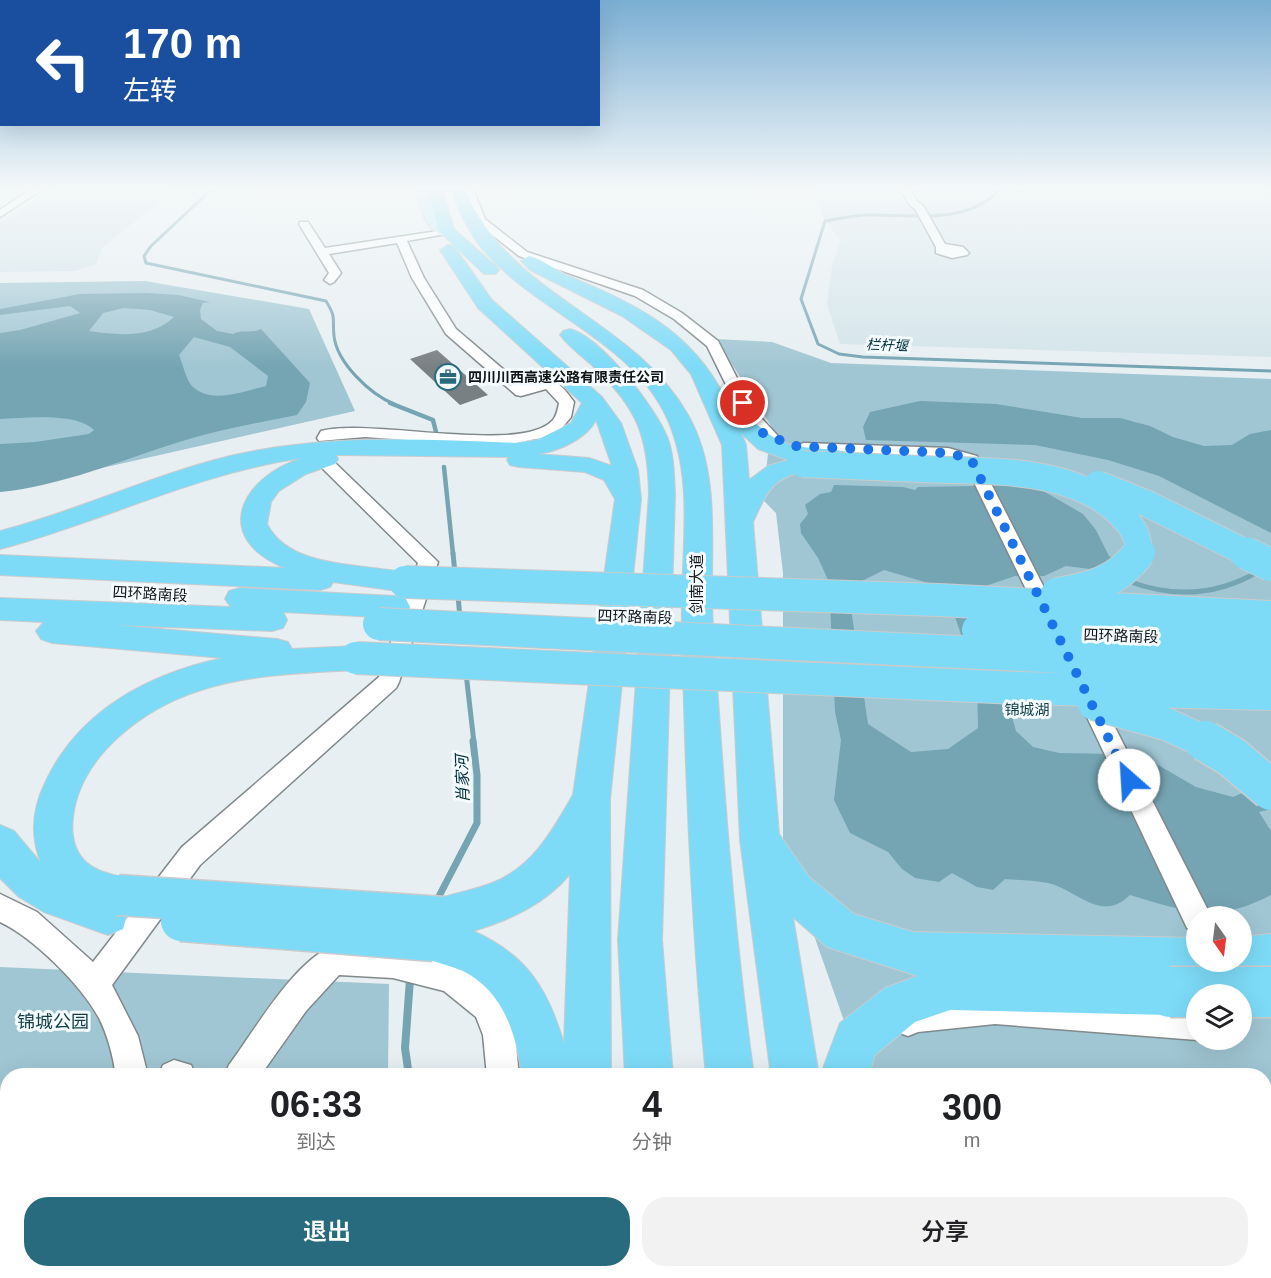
<!DOCTYPE html>
<html lang="zh">
<meta charset="utf-8">
<style>
body{margin:0;font-family:Helvetica,"Noto Sans SC",sans-serif;background:#f2f2f2;color:#202124;height:100vh;display:flex;flex-direction:column;font-size:22px;white-space:nowrap}
*{box-sizing:border-box;margin:0}
p{font-size:20px;color:#757577}
.icon{flex:none;width:33px;height:33px;fill:none;stroke:currentColor;stroke-width:2;stroke-linecap:round;stroke-linejoin:round}
.map{position:relative;flex:1;overflow:hidden}
.drawer{position:absolute;left:0px;top:1068px;width:1272px;height:210px;display:flex;flex-direction:column;background:#fff;border-radius:24px 24px 0 0;box-shadow:0 6px 24px #0002}
.drawer>*{flex:none}
.guide{position:absolute;left:0px;top:0px;width:600px;height:126px;box-shadow:0 6px 24px #0002;background:#1a4fa0;color:#fff;overflow:hidden}
.needle{width:39px;rotate:166deg}
.controls{position:absolute;left:1186px;top:906px;display:grid;gap:12px}
.controls a{display:grid;place-items:center;width:66px;height:66px;border-radius:50%;background:#fff;box-shadow:0 6px 24px #0002;font-size:30px}
.pin{position:absolute;display:grid;place-items:center;width:51px;height:51px;color:#fff;margin:-26px;border:3px solid #fff;border-radius:50%;box-shadow:0 2px 6px #0007}
.me{position:absolute;width:66px;margin:-33px;rotate:334deg;stroke-linejoin:round;filter:drop-shadow(0 0 4px #0008)}
.turn{display:flex;align-items:center;gap:21px;height:126px;padding:0 24px;font-size:27px}
.turn .icon{width:78px;height:78px;stroke-width:2.5}
.turn b{display:block;font-size:42px;line-height:51px}
.eta{display:flex;justify-content:space-evenly;align-items:center;height:102px;text-align:center}
.eta b{font-size:36px;font-weight:600;line-height:42px}
.cta{display:flex;gap:12px;margin-top:auto;padding:12px 24px}
.cta a{flex:1;height:69px;border-radius:24px;background:#296b7e;color:#fff;font-size:24px;font-weight:600;line-height:69px;text-align:center}
.cta a+a{background:#f2f2f2;color:#202124}
.map>svg:first-child{display:block}
.built{fill:#d3e4ea}
.green{fill:#a0c6d3;fill-rule:evenodd}
.water{fill:#75a4b3;fill-rule:evenodd}
.lines{fill:none;stroke-linecap:round;stroke-linejoin:round}
.stream-far4{stroke:#75a4b3;stroke-width:3}
.stream-far3{stroke:#75a4b3;stroke-width:4.5}
.stream-far2{stroke:#75a4b3;stroke-width:5}
.stream-far1{stroke:#75a4b3;stroke-width:7}
.stream{stroke:#75a4b3;stroke-width:8}
.building{fill:#798083}
.minor-casing{stroke:#81898b;stroke-width:3}
.major-casing{stroke:#cbcbcc;stroke-width:3}
.highway-casing{stroke:#cbcbcc;stroke-width:2}
.minor{fill:#fff;fill-rule:evenodd}
.major{fill:#b1e9fa;fill-rule:evenodd}
.highway{fill:#7ddbf7;fill-rule:evenodd}
.highway-bridge-far3-casing{stroke:#cbcbcc;stroke-width:28;stroke-linecap:butt}
.highway-bridge-far2-casing{stroke:#cbcbcc;stroke-width:34;stroke-linecap:butt}
.highway-bridge-far1-casing{stroke:#cbcbcc;stroke-width:43;stroke-linecap:butt}
.highway-bridge-casing{stroke:#cbcbcc;stroke-width:53;stroke-linecap:butt}
.highway-bridge-far3{stroke:#7ddbf7;stroke-width:26}
.highway-bridge-far2{stroke:#7ddbf7;stroke-width:32}
.highway-bridge-far1{stroke:#7ddbf7;stroke-width:40}
.highway-bridge{stroke:#7ddbf7;stroke-width:50}
.route{stroke:#1a73e8;stroke-width:10;stroke-dasharray:0 18}
.labels{text-anchor:middle;stroke-width:6;stroke-linejoin:round;paint-order:stroke}
.far-water-label{font-size:14px;font-style:italic;fill:#002f3b;stroke:#f4fcff}
.far-poi-label{font-size:14px;font-weight:bold;fill:#111415;stroke:#f4fcff;text-anchor:start}
.street-label{font-size:15px;fill:#111415;stroke:#f4fcff}
.park-label{font-size:15px;fill:#133e4a;stroke:#f4fcff}
.water-label{font-size:16px;font-style:italic;fill:#002f3b;stroke:#f4fcff}
.near-park-label{font-size:18px;fill:#133e4a;stroke:#f4fcff}
</style>
<div class="map">
<svg width="1271" height="1278" viewBox="0 0 1271 1278">
<rect width="100%" height="100%" fill="#e7eff2"/>
<!-- built -->
<path class="built" d="M52,189H175L102,248L96,264L76,271L0,272V223Z
M814,189H1271V357L840,344L827,304L832,266L841,241L822,216Z"/>
<!-- green -->
<path class="green" d="M145,281L309,309L355,411L0,491V283Z
M716,339L772,342L831,363L1271,379V1278H949L945,1271L1264,1270V1076L863,1075L783,847V573L776,513L763,500L771,426ZM1197,916H1242V962H1197ZM1197,994H1242V1040H1197Z
M0,967L389,984L388,1075L8,1076V1270H418V1278H0Z"/>
<!-- water -->
<path class="water" d="M147,293L178,295L210,302L203,303L200,310L201,319L217,331L233,334C242,329 252,334 261,329L310,383L306,402L297,415C257,423 216,430 176,443C118,461 62,486 0,492V444L35,442L89,434L94,430C77,412 23,418 0,419V333L20,330L80,313L70,306L0,315V309L80,294ZM124,308L150,310L174,317C151,339 119,335 89,331L103,313ZM194,337L230,347L268,376L266,386C244,391 211,405 192,386C186,380 183,364 179,355Z
M920,401L996,404L1082,418H1120L1150,426L1173,437L1204,446L1232,445L1250,434L1271,430V533L1159,476L1108,460L1035,445L866,440L863,427L870,412Z
M834,485L903,487L915,490L918,487L1033,485L1083,514L1096,530L1109,556L1126,569L1098,570L1066,566L1044,576H1015L977,589L1016,731L1033,747L1059,753L1118,754L1146,758L1196,787L1233,797L1270,781L1271,809L1259,812L1271,831V895C1215,924 1187,912 1130,895C1101,924 1076,889 1048,883C1034,880 1019,880 1005,879L993,890L977,887L952,873L939,882L915,878L902,869L888,852L850,833L834,800L841,740L835,712L829,582L818,558L801,533L800,524L808,514L805,505L820,494L831,492ZM884,570L945,588L977,681L978,728L948,749L911,752L868,724L848,588Z
M1271,1208V1278H1209V1271L1264,1270L1265,1210Z"/>
<g class="lines">
<!-- stream-far4 -->
<path class="stream-far4" d="M212,189L151,246L144,256L146,263L326,301C337,319 332,318 334,336C337,363 370,394 394,404
M1000,189C967,226 912,214 867,215C853,215 839,219 825,221L801,299L818,344L839,354L863,357L1271,371"/>
<!-- stream-far3 -->
<path class="stream-far3" d="M390,403L433,420L436,432
M444,467L453,554"/>
<!-- stream-far2 -->
<path class="stream-far2" d="M453,553L455,574
M1128,581C1173,598 1217,596 1259,571
M458,595L460,619
M466,673L474,743"/>
<!-- stream-far1 -->
<path class="stream-far1" d="M436,902L477,823V775L473,741
M410,980L411,976"/>
<!-- stream -->
<path class="stream" d="M409,1076L405,1048L410,979
M436,1278L437,1270"/>
</g>
<!-- building -->
<path class="building" d="M437,350L488,395L460,405L410,359Z"/>
<g class="lines">
<defs>
<path id="minor" d="M31,189H43L0,217V210Z
M463,189H473L485,219L527,252L643,290L682,313L718,341L753,409L777,435L779,438L777,441H765L756,434L738,409L707,346L674,319L635,296L519,256L476,222Z
M900,189H910L916,200L924,207L945,244L963,247L969,253L967,255L952,258L936,253V247L915,209L909,204Z
M300,222H308L325,248L451,229V233L407,241L424,278L456,329L523,386C552,377 556,377 574,402L571,417L561,429L541,438L515,443L468,444L365,437L319,441L317,438L321,431C372,418 522,455 553,420C557,415 558,408 559,403L546,389L521,396L516,395L446,334L412,278L397,243L329,254L341,273L334,282L330,284L324,280L329,273L299,224Z
M804,443L948,448L977,456L1057,613L1054,618L1047,620L1040,618L964,462L948,458L798,451L796,448L798,445Z
M325,457L331,459L438,562L399,682L396,688L200,865L112,985L138,1036L148,1076H116C113,1056 108,1036 99,1018C81,985 34,938 0,922V894L37,912L93,962L182,847L379,677L418,563L319,465L317,462Z
M1089,689L1097,692L1207,908L1210,916H1197V932L1187,928L1078,698L1081,692Z
M334,945L393,948L462,967L498,995L515,1035L519,1076H487L483,1035L476,1017L444,991L393,978L339,975L306,1011L260,1076H224L229,1065C256,1029 292,963 334,945Z
M1203,962H1233L1247,991L1243,1002L1242,994H1218Z
M995,994L1197,1010V1040H1199H1197L995,1024L918,1032L908,1036L897,1032L893,1021L897,1010L916,1002Z
M174,1060L191,1065L196,1076H158L163,1065Z
M86,1270H123L122,1278H84Z
M156,1270H193L192,1278H154Z
M461,1270H499L498,1278H460Z
M902,1270H939L942,1278H904Z"/>
<path id="major" d="M416,189H428L436,217L452,228V234C427,240 420,206 416,189Z"/>
<path id="highway" d="M428,189H442L454,229L496,266L499,270L496,274H484L439,231Z
M451,189H465C508,297 632,316 688,415C724,478 708,557 713,625C723,776 733,926 754,1076H706C691,925 685,774 682,623C680,555 696,482 667,418C630,338 533,312 480,246C467,229 458,209 451,189Z
M448,245L454,246L492,300L602,397L621,423L638,470L641,499L610,799L611,1076H522C516,1034 504,992 463,971C449,965 433,962 419,956L412,941L419,926L425,923L423,917L429,902C449,894 472,891 492,883C533,867 552,831 573,795L615,499L604,480L585,472L519,467L510,465L507,460L509,457L339,455H336L338,459L335,464L306,474L279,491L271,502L267,524C291,572 371,562 415,575L420,582L415,589L405,592L333,582L330,587L320,590L0,575V555L285,568C211,538 240,478 302,458C197,473 102,522 0,549V531C78,511 152,475 230,456C325,434 421,439 517,443L537,440L571,423L582,403L478,308L440,250ZM596,420L612,466L589,458L538,454C559,451 586,439 596,420ZM570,874L564,1044C548,989 527,955 473,931C510,920 545,904 570,874Z
M529,256C542,259 554,269 566,275C632,302 691,330 724,396L729,397C748,415 769,442 796,446C813,449 830,448 847,452L850,457L847,462L838,464L813,462L811,469C771,479 769,488 753,522L779,834L809,877L854,914L913,932L1197,938V962H1218L1213,976L1197,982H1188L1193,992L1186,1008L1170,1015L950,1010L915,1022L875,1055L868,1076H820L840,1023L885,988L918,976L827,947L793,917L819,1076H771L740,840L722,445L691,374L671,350L622,316L530,270L521,261ZM741,433L758,449L788,460L768,466L749,480L746,445Z
M570,329C601,337 657,409 668,439C674,456 674,475 675,494L662,940L673,1076H625L618,940L649,494C648,435 637,408 594,367C583,357 569,347 560,335L563,331Z
M240,588L395,596L406,599L410,607L406,615L395,618L283,612L287,620L283,628L272,631L116,625L277,639L288,642L292,649L356,646L367,649L372,658L367,667L356,670C303,673 249,674 198,691C143,709 80,756 73,817C71,834 73,851 87,863C100,874 117,874 133,881L139,895L133,909L128,911L123,929L108,935L44,912L19,897L0,878V825L14,831L41,863C30,836 32,810 45,783C78,711 148,674 223,658L52,643L41,639L36,631L44,622L0,620V598L231,607L225,599L229,591Z
M1271,934V978L1242,981L1227,974L1221,962H1242V937Z
M543,1270H599V1278H543Z
M649,1270H705L706,1278H650Z
M736,1270H792L794,1278H738Z
M816,1270H872L874,1278H818Z"/>
</defs>
<!-- minor casing -->
<use href="#minor" class="minor-casing"/>
<!-- major casing -->
<use href="#major" class="major-casing"/>
<!-- highway casing -->
<use href="#highway" class="highway-casing"/>
<!-- minor -->
<use href="#minor" class="minor"/>
<!-- major -->
<use href="#major" class="major"/>
<!-- highway -->
<use href="#highway" class="highway"/>
<defs>
<path id="highway-bridge-far3" d="M802,464C842,466 881,467 921,469C986,472 1076,465 1124,518C1134,528 1140,540 1138,554
M1098,484L1148,504L1249,554"/>
<path id="highway-bridge-far2" d="M1246,553L1271,565
M405,582L939,600L1271,617
M1057,594C1092,588 1117,582 1139,553
M379,624L1271,667
M978,630L1271,644
M356,658L1017,688L1271,694
M1094,704L1166,724L1208,743"/>
<path id="highway-bridge-far1" d="M1205,741L1232,757L1271,790
M118,895L444,917
M181,921L434,941"/>
<path id="highway-bridge" d="M1170,992H1271"/>
</defs>
<!-- highway-bridge-far3 casing -->
<use href="#highway-bridge-far3" class="highway-bridge-far3-casing"/>
<!-- highway-bridge-far2 casing -->
<use href="#highway-bridge-far2" class="highway-bridge-far2-casing"/>
<!-- highway-bridge-far1 casing -->
<use href="#highway-bridge-far1" class="highway-bridge-far1-casing"/>
<!-- highway-bridge casing -->
<use href="#highway-bridge" class="highway-bridge-casing"/>
<!-- highway-bridge-far3 -->
<use href="#highway-bridge-far3" class="highway-bridge-far3"/>
<!-- highway-bridge-far2 -->
<use href="#highway-bridge-far2" class="highway-bridge-far2"/>
<!-- highway-bridge-far1 -->
<use href="#highway-bridge-far1" class="highway-bridge-far1"/>
<!-- highway-bridge -->
<use href="#highway-bridge" class="highway-bridge"/>
</g>
<!-- sky -->
<linearGradient id="sky" x2="0" y2="1"><stop stop-color="#7aaed3"/><stop offset="0.51" stop-color="#f4f8f9"/><stop offset="1" stop-color="#f4f8f9" stop-opacity="0"/></linearGradient>
<rect width="1271" height="368" fill="url(#sky)"/>
<g class="lines">
<!-- route -->
<path class="route" d="M743,403L763,433L794,446L948,453L971,459L1129,780"/>
</g>
<!-- icons -->
<defs>
<symbol id="office-ring" viewBox="-11 -11 22 22"><circle r="9.5" fill="#f4fcff" stroke="#296b7e" stroke-width="1.5"/><path d="M-6-3h4V-5.5h4V-3h4V5H-6ZM-1-4.5V-3h2v-1.5ZM-6 0V1H6V0Z" fill="#296b7e"/></symbol>
</defs>
<g fill-rule="evenodd">
<use href="#office-ring" x="433" y="362" width="30" height="30"/>
</g>
<g class="labels">
<!-- far-water labels -->
<g class="far-water-label">
<text transform="translate(887 345) rotate(2)" y="5">栏杆堰</text>
</g>
<!-- far-poi labels -->
<g class="far-poi-label">
<text x="468" y="382">四川川西高速公路有限责任公司</text>
</g>
<!-- street labels -->
<g class="street-label">
<text transform="translate(697 584) rotate(-90)" y="5">剑南大道</text>
<text transform="translate(150 594) rotate(3)" y="5">四环路南段</text>
<text transform="translate(635 617) rotate(2)" y="5">四环路南段</text>
<text transform="translate(1121 636) rotate(2)" y="5">四环路南段</text>
</g>
<!-- park labels -->
<g class="park-label">
<text x="1027" y="715">锦城湖</text>
</g>
<!-- water labels -->
<g class="water-label">
<text transform="translate(462 779) rotate(-92)" y="6">肖家河</text>
</g>
<!-- near-park labels -->
<g class="near-park-label">
<text x="53" y="1028">锦城公园</text>
</g>
</g>
</svg>
<div class="controls">
<a><svg class="needle" viewBox="-14 -14 28 28"><path d="M0-13l5 13h-10z" fill="#e53935"/><path d="M0 13l5-13h-10z" fill="#757577"/></svg></a>
<a><svg class="icon" aria-label="layers" viewBox="0 0 24 24"><path d="M12 4l9 5-9 5-9-5zM3 14l9 5 9-5"/></svg></a>
</div>
<div class="pin" style="left:743px;top:403px;background:#d93025"><svg class="icon" aria-label="arrive" viewBox="0 0 24 24"><path d="M6 21V4h12l-3 4 3 4H6"/></svg></div>
<svg class="me" style="left:1129px;top:780px" viewBox="-20 -20 40 40"><circle r="19" fill="#fff"/><path d="M0-13L10 11 0 6-10 11z" fill="#1a73e8"/></svg>
<div class="guide">
<div class="turn"><svg class="icon" aria-label="left" viewBox="0 0 24 24"><path d="M17 20v-9H6M10 6l-5 5 5 5"/></svg><div><b>170 m</b>左转</div></div>
</div>
<section class="drawer">
<div class="eta">
<div><b>06:33</b><p>到达</p></div>
<div><b>4</b><p>分钟</p></div>
<div><b>300</b><p>m</p></div>
</div>
<div class="cta"><a>退出</a><a>分享</a></div>
</section>
</div>
